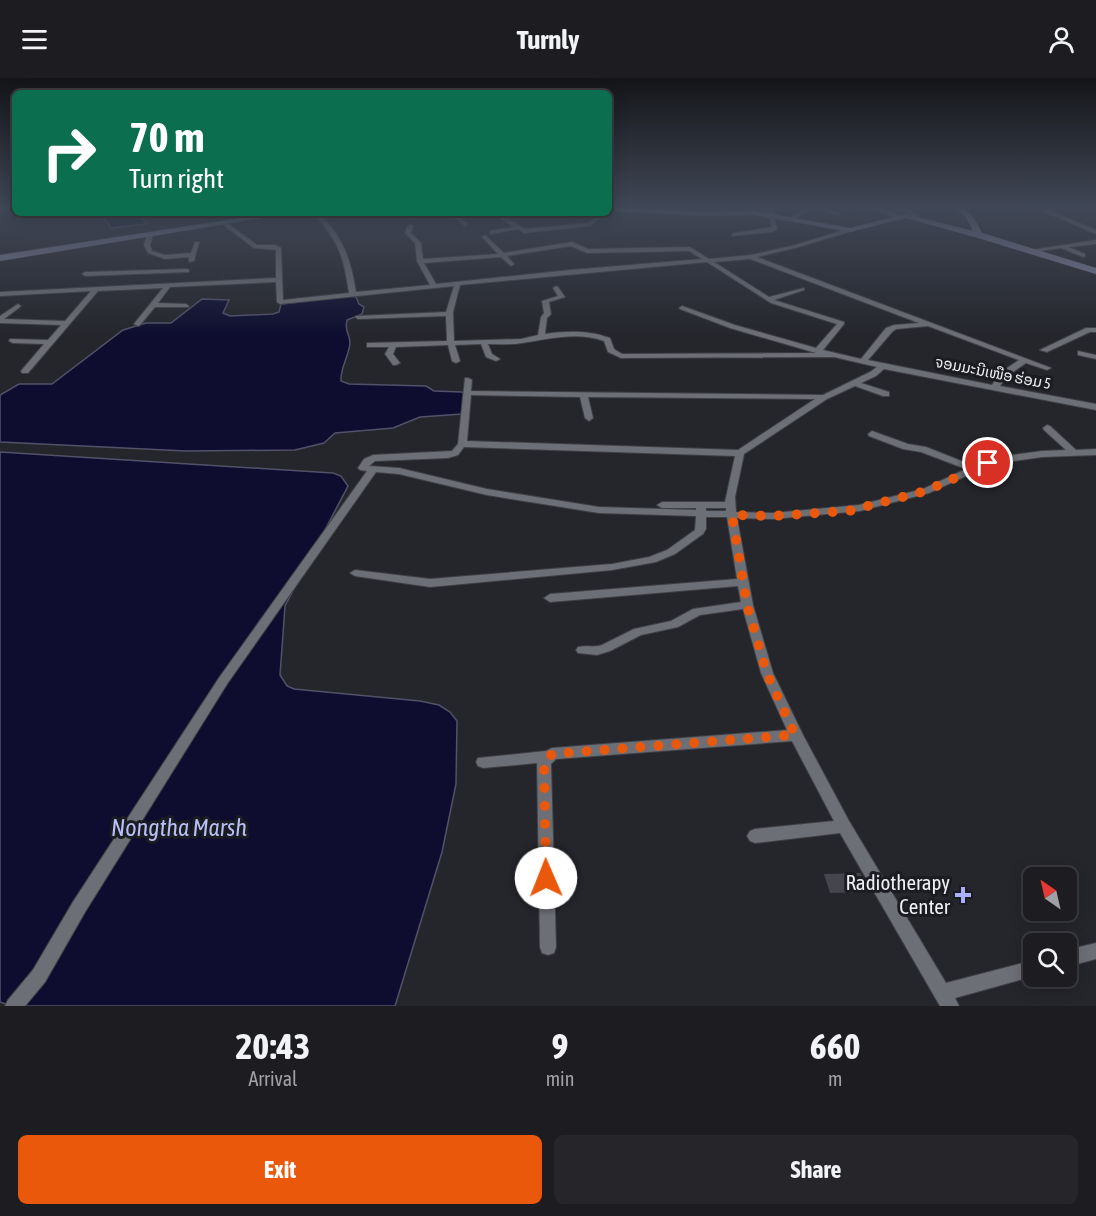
<!DOCTYPE html>
<meta charset="utf-8">
<style>
body{margin:0;font-family:"Asap Condensed","Noto Sans Lao",sans-serif;background:#25252a;color:#f1f3f6;height:100vh;display:flex;flex-direction:column;font-size:22px;white-space:nowrap}
*{box-sizing:border-box;margin:0}
p{font-size:20px;color:#a0a1a5}
.icon{flex:none;width:33px;height:33px;fill:none;stroke:currentColor;stroke-width:2;stroke-linecap:round;stroke-linejoin:round}
.map{position:relative;height:928px;overflow:hidden}
.panel{display:flex;flex-direction:column;background:#1c1c21;flex:1}
.panel>*{flex:none}
.guide{position:absolute;left:12px;top:12px;width:600px;height:126px;border-radius:9px;box-shadow:0 3px 15px #0003,0 0 0 2px #3a3a3f;background:#0b6e4f;color:#fff;overflow:hidden}
.needle{width:39px;rotate:326deg}
.buttons{position:absolute;left:1023px;top:789px;display:grid;gap:12px}
.buttons a{display:grid;place-items:center;width:54px;height:54px;border-radius:9px;background:#1c1c21;box-shadow:0 3px 15px #0003,0 0 0 2px #3a3a3f;font-size:30px}
.pin{position:absolute;display:grid;place-items:center;width:51px;height:51px;color:#fff;margin:-26px;border:3px solid #fff;border-radius:50%;box-shadow:0 2px 6px #0007}
.me{position:absolute;width:66px;margin:-33px;rotate:359deg;stroke-linejoin:round;filter:drop-shadow(0 0 4px #0008)}
.turn{display:flex;align-items:center;gap:21px;height:126px;padding:0 18px;font-size:27px}
.turn .icon{width:78px;height:78px;stroke-width:2.5}
.turn b{display:block;font-size:42px;line-height:51px}
.eta{display:flex;justify-content:space-evenly;align-items:center;height:102px;text-align:center}
.eta b{font-size:36px;font-weight:700;line-height:42px}
.cta{display:flex;gap:12px;margin-top:auto;padding:12px 18px}
.cta a{flex:1;height:69px;border-radius:9px;background:#ea580c;color:#fff;font-size:24px;font-weight:700;line-height:69px;text-align:center}
.cta a+a{background:#25252a;color:#f1f3f6}
header{display:flex;justify-content:space-between;align-items:center;height:78px;padding:0 18px;background:#1c1c21;font-size:27px;font-weight:700}
.map>svg:first-child{display:block}
.water{fill:#0e0d2f;stroke:#52516a;stroke-width:1.5}
.building{fill:#45464d}
.lines{fill:none;stroke-linecap:round;stroke-linejoin:round}
.street-casing{stroke:#404045;stroke-width:2}
.secondary-casing{stroke:#404045;stroke-width:1}
.street{fill:#6d6f76;fill-rule:evenodd}
.secondary{fill:#7e829a;fill-rule:evenodd}
.route{stroke:#ea580c;stroke-width:10;stroke-dasharray:0 18}
.poi-dot{fill:#a8b0fc;stroke:#1b1c22;stroke-width:2}
.labels{text-anchor:middle;stroke-width:6;stroke-linejoin:round;paint-order:stroke}
.far-street-label{font-size:15px;fill:#efeff4;stroke:#1b1c22}
.near-poi-label{font-size:21px;fill:#efeff4;stroke:#1b1c22;text-anchor:end}
.near-water-label{font-size:24px;font-style:italic;fill:#b8bff6;stroke:#1b1c22}
</style>
<header><svg class="icon" aria-label="menu" viewBox="0 0 24 24"><path d="M4 6h16M4 12h16M4 18h16"/></svg>Turnly<svg class="icon" aria-label="person" viewBox="0 0 24 24"><circle cx="12" cy="8" r="4"/><path d="M4 21q1-7 8-7t8 7"/></svg></header>
<div class="map">
<svg width="1096" height="928" viewBox="0 0 1096 928">
<rect width="100%" height="100%" fill="#25262c"/>
<!-- water -->
<path class="water" d="M138,135L147,146L111,150L104,140Z
M351,218L356,219L359,226L364,229L362,236L347,242C344,255 350,254 350,265C349,278 340,290 341,303L349,306L426,308L434,313L462,314L464,316L462,336L420,339L393,350L335,355L324,365L295,372L186,373L0,364V317L19,306H52L123,252L146,245H171L202,221L229,222L223,235L230,238L273,236L279,234L281,226Z
M0,374L333,395L341,398L348,408L285,528L280,597L287,608L294,611L420,623L439,627L450,634L457,643L456,706L442,774L395,928H12L0,924Z"/>
<!-- building -->
<path class="building" d="M860,795L870,814L830,815L824,796Z"/>
<g class="lines">
<defs>
<path id="street" d="M713,129H720L729,135L724,136Z
M741,129H748L758,135L753,136Z
M766,129H772L777,151L772,154L732,158V156L734,155L772,149Z
M807,129H813L794,142H790V140Z
M815,129H823L841,136L836,137Z
M852,129H878L902,139L899,141L875,132Z
M896,129C905,129 913,132 918,139L913,140L911,137Z
M1044,130L1096,152V156L1042,133Z
M314,135H320C344,163 350,178 356,214L430,207L417,183L415,165L405,155L407,148L410,146L413,148L411,155L421,165L423,181L498,176L482,159L485,157L504,175L572,164L588,171L690,169L709,181L751,177L795,167L850,150L852,151V153L799,169L757,179L1051,290L1047,292L1026,285L1007,298L1000,308L1096,326V332L884,291L876,298L861,305L889,314V318H883L855,308L827,321L744,376L735,419L736,434L773,435L859,427L923,411L966,391L921,374L903,371L869,358L868,356L872,353L908,366L926,369L974,388L1006,378L1042,373L1066,372L1044,352L1043,350L1047,347L1050,348L1076,372L1096,371V377L1042,379L1007,384L977,393L929,415L860,433L773,441L737,440L753,527L773,595L803,657L849,743L946,905L1034,882V898L955,920L959,928H940L840,755L755,765L750,763L747,758L750,753L755,751L834,743L792,663L556,681L551,686L556,869L554,875L548,877L542,875L540,869L537,685L483,690L478,688L476,684L478,680L546,673L552,670L787,652L761,595L743,531L700,537L678,549L641,557L610,573L597,577L578,575L576,572L578,569C586,567 594,570 602,567L634,551L671,543L693,531L741,524L738,508L550,524L544,520L550,516L737,501L727,439H706V451L703,456L675,476L656,484L612,492L430,509L355,498L350,495L355,492L430,501L612,486L649,479L667,472L695,452L696,438L599,435L487,417L399,396L376,394L227,606L85,834L45,904L25,928H5L8,922L33,892L73,824L219,600L367,393L360,392L358,390L364,381L373,377L452,373L458,366L465,300H468L472,302L471,313L823,317L870,294L877,289L834,279L621,280L608,274L604,263C577,253 549,261 522,265C511,267 499,266 488,266L492,276L500,281L496,283L486,279L481,266L455,267L460,283L456,285L452,283L448,267L396,269L393,276L400,285L396,287H393L385,276L389,269H367V265L447,263L446,238L358,241L355,239L356,238L446,234L454,208L280,226L277,224L276,204L170,209L158,225L186,226L189,228L188,229H155L140,247L138,248L134,246L163,210L98,213L28,295H22L21,293L44,266L13,265L9,263L10,261L48,262L61,247L0,245V238L18,226L21,228L20,229L4,241L65,243L91,213L0,218V214L276,200V172L254,170L222,146V144L224,143L257,167H275L281,170L283,222L349,215C343,175 339,166 314,135ZM571,168L587,175L689,173L702,181L570,192L436,206L424,185L501,179L511,188L514,186L507,178ZM750,181L919,245L894,247L886,250L861,281L823,272L844,246V244L774,222L804,212V210L769,219L714,184ZM707,184L771,225L837,246L816,270L735,247L682,228L679,230L680,231L730,250L816,275L622,276L614,271L610,260C588,252 567,253 545,256L547,240L551,236L549,224L565,219L558,209L556,208L553,210L558,218L542,223L544,235L541,239L538,257L521,261L454,263L453,234L460,207ZM928,248L1019,282L1001,294L992,307L868,282L892,254L896,251ZM471,317L580,319L585,340L589,343L593,340L588,319L815,321L738,372L467,363ZM464,369L735,378L725,424H662L657,427L662,430H696V432L599,429L487,411L399,390L369,388L375,383L448,380L458,377ZM706,430H726V433H706Z
M466,135H475L461,140L468,146L465,148L454,139Z
M492,135H499L525,151L588,145L601,135H607L590,148L524,155L518,151L492,156L490,155V153L514,149Z
M150,155L153,157L150,167L152,173L165,177L191,175L195,164H199L194,183L189,184V179L165,181L148,175L144,167L147,157Z
M1096,162V166L1069,169L1085,176V178L1083,179L1061,170L1028,175L1025,173Z
M187,191L189,192V194L85,198L82,196L85,194Z
M1086,250H1096V254H1090L1047,274L1040,272Z
M1078,273L1096,277V281L1078,277Z
M1096,865V881L1066,889V872Z"/>
<path id="secondary" d="M609,129L705,134L755,133L850,150L906,136L973,153L966,139L952,129C970,129 975,141 982,155L1096,190V196L975,159L906,140L850,154L755,137L705,138L609,133Z
M274,135H293L0,183V177Z"/>
</defs>
<!-- street casing -->
<use href="#street" class="street-casing"/>
<!-- secondary casing -->
<use href="#secondary" class="secondary-casing"/>
<!-- street -->
<use href="#street" class="street"/>
<!-- secondary -->
<use href="#secondary" class="secondary"/>
</g>
<!-- sky -->
<linearGradient id="sky" x2="0" y2="1"><stop stop-color="#141518"/><stop offset="0.5" stop-color="#404756"/><stop offset="1" stop-color="#404756" stop-opacity="0"/></linearGradient>
<rect width="1096" height="259" fill="url(#sky)"/>
<g class="lines">
<!-- route -->
<path class="route" d="M546,800L544,684L552,676L795,657L767,596L747,527L732,437L773,438L849,433L926,413L988,385"/>
</g>
<!-- markers -->
<path class="poi-dot" d="M960 808h6v6h6v6h-6v6h-6v-6h-6v-6h6z"/>
<g class="labels">
<!-- far-street labels -->
<g class="far-street-label">
<text transform="translate(993 295) rotate(11)" y="5">ຈອມມະນີເໜືອ ຮ່ອມ 5</text>
</g>
<!-- near-poi labels -->
<g class="near-poi-label">
<text x="950" y="812">Radiotherapy<tspan x="950" dy="24">Center</tspan></text>
</g>
<!-- near-water labels -->
<g class="near-water-label">
<text x="179" y="758">Nongtha Marsh</text>
</g>
</g>
</svg>
<div class="buttons">
<a><svg class="needle" viewBox="-14 -14 28 28"><path d="M0-13l5 13h-10z" fill="#e53935"/><path d="M0 13l5-13h-10z" fill="#a0a1a5"/></svg></a>
<a><svg class="icon" aria-label="search" viewBox="0 0 24 24"><circle cx="10" cy="10" r="6"/><path d="M15 15l6 6"/></svg></a>
</div>
<div class="pin" style="left:988px;top:385px;background:#d93025"><svg class="icon" aria-label="arrive" viewBox="0 0 24 24"><path d="M6 21V4h12l-3 4 3 4H6"/></svg></div>
<svg class="me" style="left:546px;top:800px" viewBox="-20 -20 40 40"><circle r="19" fill="#fff"/><path d="M0-13L10 11 0 6-10 11z" fill="#ea580c"/></svg>
<div class="guide">
<div class="turn"><svg class="icon" aria-label="right" viewBox="0 0 24 24"><path d="M7 20v-9h11M14 6l5 5-5 5"/></svg><div><b>70 m</b>Turn right</div></div>
</div>
</div>
<section class="panel">
<div class="eta">
<div><b>20:43</b><p>Arrival</p></div>
<div><b>9</b><p>min</p></div>
<div><b>660</b><p>m</p></div>
</div>
<div class="cta"><a>Exit</a><a>Share</a></div>
</section>
